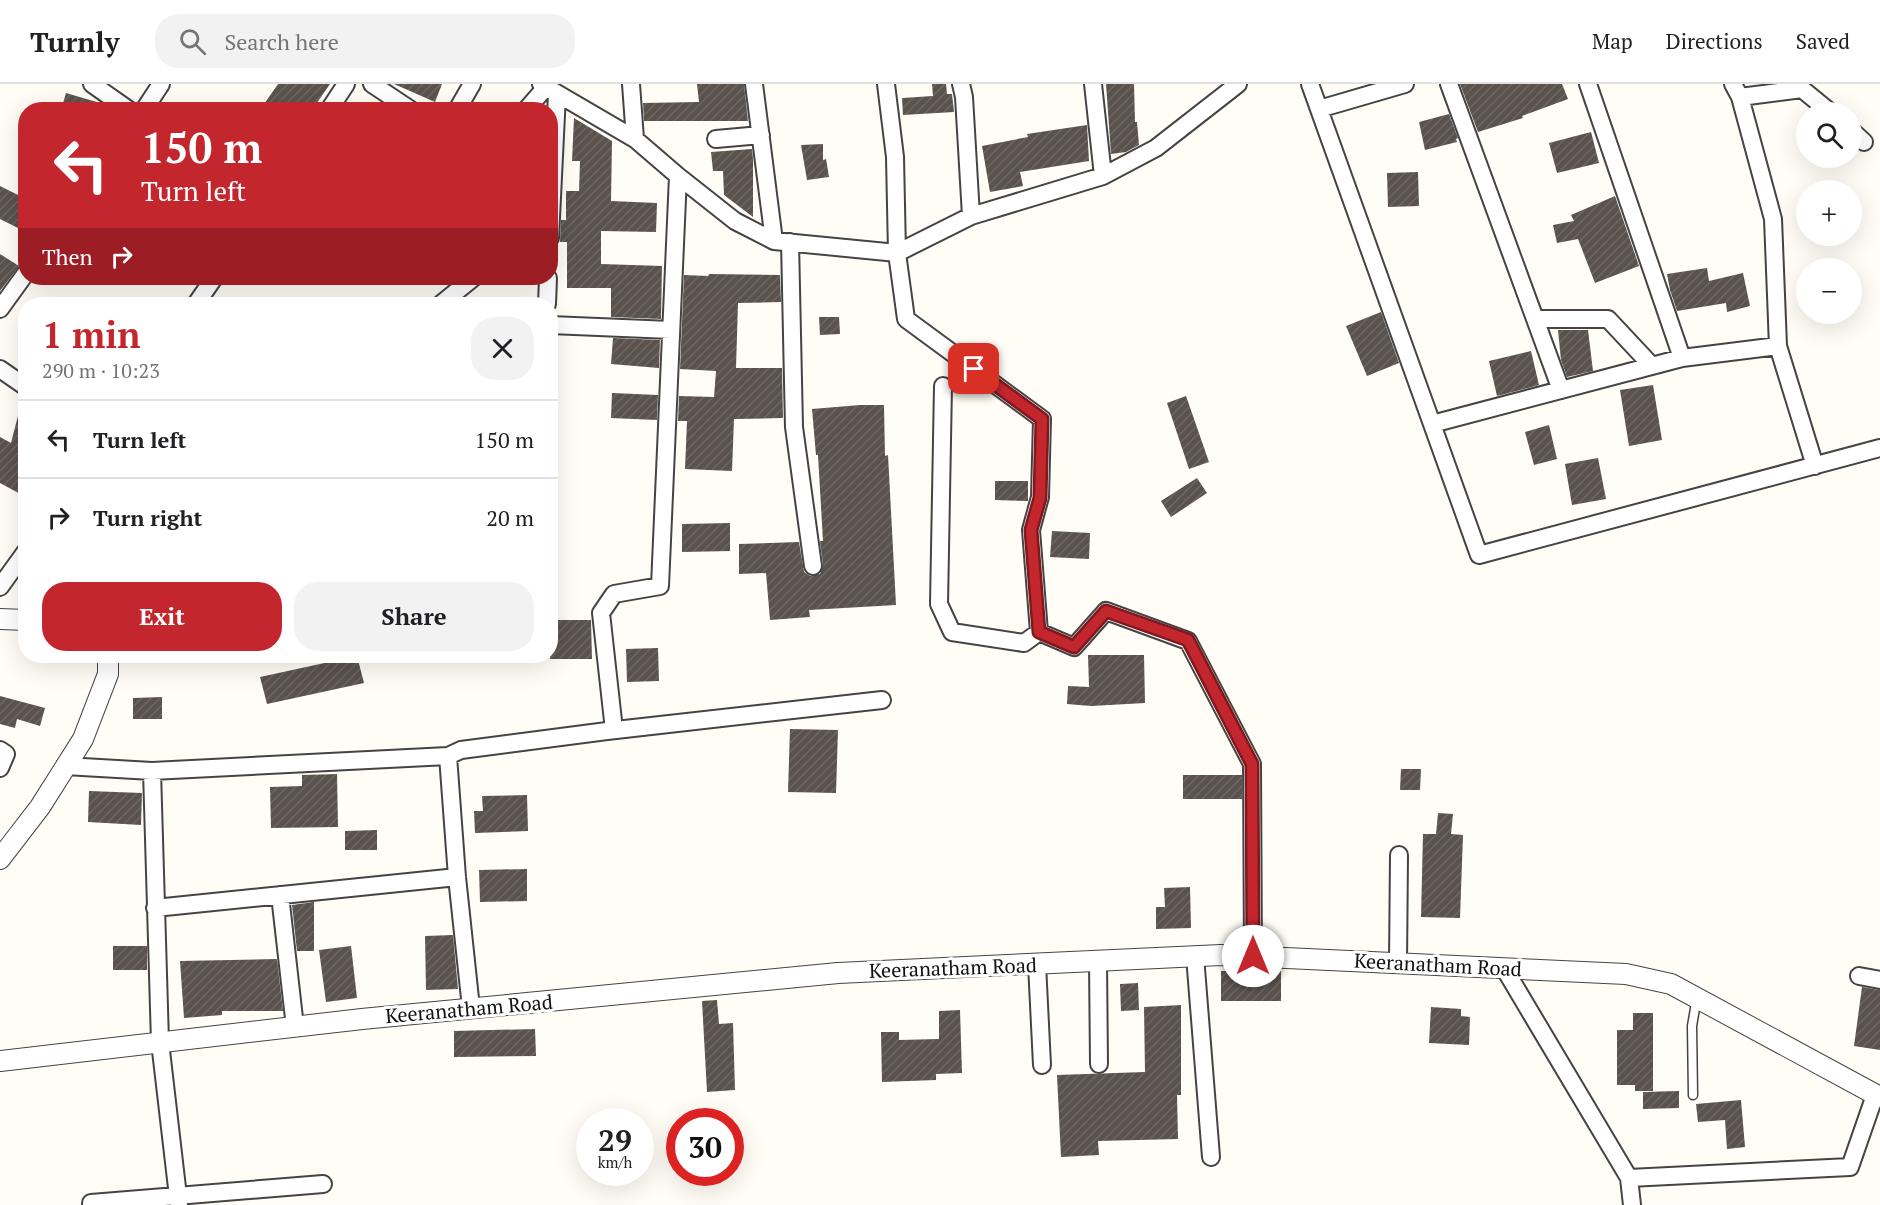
<!DOCTYPE html>
<meta charset="utf-8">
<style>
body{margin:0;font-family:"PT Serif",serif;background:#f2f2f2;color:#202124;height:100vh;display:flex;flex-direction:column;font-size:22px;white-space:nowrap}
*{box-sizing:border-box;margin:0}
p{font-size:20px;color:#757577}
.icon{flex:none;width:33px;height:33px;fill:none;stroke:currentColor;stroke-width:2;stroke-linecap:round;stroke-linejoin:round}
.map{position:relative;flex:1;overflow:hidden}
.panel{position:absolute;left:18px;top:213px;width:540px;height:366px;display:flex;flex-direction:column;background:#fff;border-radius:24px;box-shadow:0 6px 24px #0002}
.panel>*{flex:none}
.hud{position:absolute;left:18px;top:18px;width:540px;height:183px;border-radius:24px;box-shadow:0 6px 24px #0002;background:#c4262e;color:#fff;overflow:hidden}
.controls{position:absolute;left:1796px;top:18px;display:grid;gap:12px}
.controls a{display:grid;place-items:center;width:66px;height:66px;border-radius:50%;background:#fff;box-shadow:0 6px 24px #0002;font-size:30px}
.speed{position:absolute;left:576px;top:1024px;display:flex;gap:12px;font-size:30px;font-weight:700;text-align:center}
.speed>*{display:grid;place-content:center;width:78px;height:78px;border-radius:50%;background:#fff;box-shadow:0 6px 24px #0002;line-height:1}
.speed small{font-size:15px;font-weight:400}
.speed .limit{border:9px solid #d22;background:#fff;color:#111}
.pin{position:absolute;display:grid;place-items:center;width:51px;height:51px;color:#fff;margin:-26px;border-radius:12px;box-shadow:0 3px 9px #0006}
.me{position:absolute;width:66px;margin:-33px;rotate:0deg;stroke-linejoin:round;filter:drop-shadow(0 0 4px #0008)}
.turn{display:flex;align-items:center;gap:21px;height:126px;padding:0 24px;font-size:27px}
.turn .icon{width:78px;height:78px;stroke-width:2.5}
.turn b{display:block;font-size:42px;line-height:51px}
.then{display:flex;align-items:center;height:57px;padding:0 24px;background:#0003;gap:12px;font-size:22px}
.round{display:grid;place-items:center;flex:none;width:63px;height:63px;border-radius:24px;background:#f2f2f2}
.headline{display:flex;align-items:center;justify-content:space-between;height:102px;padding:0 24px}
h1{font-size:36px;font-weight:700;line-height:45px;color:#c4262e}
.button{display:flex;gap:12px;margin-top:auto;padding:12px 24px}
.button a{flex:1;height:69px;border-radius:24px;background:#c4262e;color:#fff;font-size:24px;font-weight:700;line-height:69px;text-align:center}
.button a+a{background:#f2f2f2;color:#202124}
ul{padding:0;list-style:none}
li{display:flex;align-items:center;gap:18px;height:78px;padding:0 24px;border-top:2px solid #e0e0e0}
li div{flex:1}
li b{display:block;font-size:22px}
li em{font-style:normal}
header{display:flex;align-items:center;gap:36px;box-sizing:border-box;height:84px;padding:0 30px;background:#fff;border-bottom:2px solid #e0e0e0}
header strong{font-size:28px}
nav{display:flex;gap:33px;margin-inline-start:auto;font-size:21px}
.search{width:420px;height:54px;background:#f2f2f2;display:flex;align-items:center;gap:15px;box-sizing:border-box;padding:0 21px;border-radius:24px;color:#757577;font-size:22px}
.map>svg:first-child{display:block}
.building{fill:url(#building-hatch)}
.lines{fill:none;stroke-linecap:round;stroke-linejoin:round}
.service-casing{stroke:#444;stroke-width:11}
.minor-casing{stroke:#444;stroke-width:20}
.tertiary-casing{stroke:#444;stroke-width:22}
.service{stroke:#fff;stroke-width:8}
.minor{stroke:#fff;stroke-width:16}
.tertiary{stroke:#fff;stroke-width:20}
.route-casing{stroke:#7f191e;stroke-width:15}
.route{stroke:#c4262e;stroke-width:10}
.labels{text-anchor:middle;stroke-width:6;stroke-linejoin:round;paint-order:stroke}
.street-label{font-size:20px;fill:#111;stroke:#fff}
</style>
<header>
<strong>Turnly</strong>
<div class="search"><svg class="icon" aria-label="search" viewBox="0 0 24 24"><circle cx="10" cy="10" r="6"/><path d="M15 15l6 6"/></svg>Search here</div>
<nav><a>Map</a><a>Directions</a><a>Saved</a></nav>
</header>
<div class="map">
<svg width="1880" height="1121" viewBox="0 0 1880 1121">
<defs>
<pattern id="building-hatch" width="6" height="6" patternUnits="userSpaceOnUse" patternTransform="scale(1.5)"><rect width="6" height="6" fill="#5a524d"/><path d="M-1 1l2-2M0 6l6-6M5 7l2-2" fill="none" stroke="#6d6662"/></pattern>
</defs>
<rect width="100%" height="100%" fill="#fffdf5"/>
<!-- building -->
<path class="building" d="M278,0H330L312,26H260Z
M394,0H442L435,18Z
M697,0H744L748,37H644L643,19L699,18Z
M932,0H946L947,10H952L954,28L903,31L902,14L933,12Z
M1106,0H1134L1135,38H1137L1139,61L1126,68L1111,70Z
M1460,0H1562L1568,15L1522,32L1523,34L1478,48Z
M66,9L100,19L107,23V26H61Z
M1449,30L1458,54L1456,55L1457,58L1425,66L1419,38Z
M574,34L612,57L611,117L657,119L656,148L601,147V180L662,182L661,235L611,233V204H567V158H560L561,136H566V107H579L580,77H572Z
M1087,41L1089,77L1020,88L1023,102L990,108L982,62L1028,53L1027,50Z
M1591,48L1599,79L1557,89L1549,59Z
M823,60V76L826,75L829,93L807,96L801,61Z
M752,65L753,75V133L724,111L723,87H713L711,68Z
M1418,88L1419,122L1388,123L1387,89Z
M0,102L26,115V148L0,135Z
M1615,112L1639,182L1595,199L1578,155L1557,159L1553,141L1574,137L1571,131Z
M0,170L19,182L0,207Z
M1707,184L1709,197L1743,189L1750,222L1727,228L1726,219L1677,227L1670,206L1667,190Z
M709,190L780,191L781,218L738,219L736,284H782L783,334L734,335L732,387L685,385L687,337H678L679,312L714,313L716,287L680,285L684,191L708,192Z
M1381,228L1399,279L1367,292L1346,242Z
M819,233H839L840,250L820,251Z
M1558,246H1588L1593,287L1567,293L1561,276Z
M613,254L660,256L659,284L611,280Z
M1531,267L1539,301L1497,312L1489,277Z
M1653,301L1662,356L1629,362L1620,306Z
M612,309L658,311L657,336L611,334Z
M1186,312L1209,378L1189,385L1167,319Z
M860,321H884L885,372L888,371L896,521L809,526L810,533L770,536L766,489L739,490V460L799,458L804,488L810,492L820,490L823,481L820,457H823L818,371H816L812,325Z
M20,324H26V413L0,399V353L11,359Z
M1549,341L1557,375L1534,381L1525,348Z
M1598,374L1606,415L1572,421L1565,380Z
M1197,394L1207,409L1171,433L1161,417Z
M995,397H1028V417L995,416Z
M730,439V467L682,468V440Z
M1052,447L1090,449L1089,475L1050,473Z
M550,536H591L592,575H550Z
M658,564L659,597L627,598L626,565Z
M1088,571H1144L1145,619L1091,622L1067,620L1068,602L1089,603Z
M357,572L364,599L267,620L260,593Z
M0,612L45,624L40,642L17,635L15,644L0,640Z
M162,613V635H133V614Z
M790,645L838,646L836,709L788,708Z
M1401,685H1421L1420,706H1400Z
M337,690L338,743L271,744L270,703L302,702V691Z
M1183,691H1242V715H1183Z
M89,707L142,709L141,741L88,738Z
M527,711L528,747L475,749L474,727H483L482,712Z
M1438,729L1453,730L1451,750L1463,751L1460,834L1421,833L1423,750H1436Z
M377,746V766H345V747Z
M527,785V817L480,818L479,786Z
M1190,803L1191,844L1156,845V823H1165L1164,804Z
M314,818V867H297L292,821Z
M453,851L458,905L426,906L425,852Z
M113,862H147V886H113Z
M351,862L357,914L326,918L319,866Z
M277,875L283,927H222V931L184,934L180,877Z
M1221,887H1281V917H1221Z
M1138,899L1139,926L1121,927L1120,900Z
M1862,903L1880,906V966L1854,962Z
M717,916L719,940L733,939L735,1006L707,1008L702,917Z
M1181,921V1011H1177L1178,1055L1098,1057L1099,1071L1061,1073L1057,991L1145,988L1144,923Z
M1431,923L1461,925V932L1470,933L1469,961L1429,959Z
M960,926L962,989L936,990V996L882,998L881,948H899V956L939,955V927Z
M1633,929H1653V1007H1635V1001H1617V946H1633Z
M535,945L536,972L454,973V947Z
M1679,1007V1024L1643,1025V1008Z
M1741,1016L1745,1063L1727,1065L1725,1036L1698,1038L1696,1020Z"/>
<g class="lines">
<defs>
<path id="service" d="M1693,1011L1692,942L1697,913"/>
<path id="minor" d="M92,0L129,26
M372,0L411,26
M541,0L635,55L678,92L735,137L774,157L897,169L971,132L1103,92L1156,64L1238,0
M631,0L635,55
M754,0L774,157
M886,0L895,73L897,169L906,235L1042,335L1040,413L1031,446L1039,548
M961,0L964,13L971,132
M1093,0L1103,92
M1310,0L1479,471L1880,364
M1449,0L1561,306
M1588,0L1682,274
M1733,0L1740,13L1773,135L1778,262L1815,382
M1740,13L1802,5L1830,28
M1319,25L1405,0
M144,26L161,0
M329,26L346,0
M457,26L472,0
M526,26L546,3
M1851,46L1864,58
M716,55L761,51
M550,154L557,10
M790,158L794,343L813,482
M196,220L214,194
M441,220L473,194
M547,220L548,194
M0,225L26,189
M1535,235H1608L1652,282
M550,241L671,246
M0,285L26,303
M943,302L939,520L952,548L1024,559L1039,548L1074,563L1106,527L1188,557L1252,680L1253,872
M1432,340L1682,274L1778,262
M0,503L26,467
M614,646L601,529L614,510L660,502L678,92
M0,666L6,670L0,684
M448,672L457,793L471,924
M65,682L152,687L448,672L461,666L607,647L882,616
M152,687L160,958L179,1121
M280,811L295,943
M155,824L457,793
M1195,872L1211,1073
M1098,877L1099,980
M1398,879L1399,771
M1037,880L1042,981
M1504,884L1629,1094
M1859,892L1880,896
M91,1119L323,1100
M1632,1121L1629,1094L1850,1083L1875,1011"/>
<path id="tertiary" d="M0,535L26,536
M0,775L40,723L83,655L108,590V572
M0,977L362,935L838,889L1221,871L1626,890L1671,900L1880,1013"/>
</defs>
<!-- service casing -->
<use href="#service" class="service-casing"/>
<!-- minor casing -->
<use href="#minor" class="minor-casing"/>
<!-- tertiary casing -->
<use href="#tertiary" class="tertiary-casing"/>
<!-- service -->
<use href="#service" class="service"/>
<!-- minor -->
<use href="#minor" class="minor"/>
<!-- tertiary -->
<use href="#tertiary" class="tertiary"/>
</g>
<g class="lines">
<defs>
<path id="route" d="M974,285L1042,335L1040,414L1031,446L1039,548L1074,563L1106,527L1188,556L1252,680L1253,872"/>
</defs>
<!-- route casing -->
<use href="#route" class="route-casing"/>
<!-- route -->
<use href="#route" class="route"/>
</g>
<g class="labels">
<!-- street labels -->
<g class="street-label">
<text transform="translate(1438 881) rotate(3)" y="7">Keeranatham Road</text>
<text transform="translate(953 884) rotate(-2)" y="7">Keeranatham Road</text>
<text transform="translate(469 925) rotate(-5)" y="7">Keeranatham Road</text>
</g>
</g>
</svg>
<div class="controls">
<a><svg class="icon" aria-label="search" viewBox="0 0 24 24"><circle cx="10" cy="10" r="6"/><path d="M15 15l6 6"/></svg></a>
<a>+</a>
<a>−</a>
</div>
<div class="speed"><div>29<small>km/h</small></div><div class="limit">30</div></div>
<div class="pin" style="left:974px;top:285px;background:#d93025"><svg class="icon" aria-label="arrive" viewBox="0 0 24 24"><path d="M6 21V4h12l-3 4 3 4H6"/></svg></div>
<svg class="me" style="left:1253px;top:872px" viewBox="-20 -20 40 40"><circle r="19" fill="#fff"/><path d="M0-13L10 11 0 6-10 11z" fill="#c4262e"/></svg>
<div class="hud">
<div class="turn"><svg class="icon" aria-label="left" viewBox="0 0 24 24"><path d="M17 20v-9H6M10 6l-5 5 5 5"/></svg><div><b>150 m</b>Turn left</div></div>
<div class="then">Then<svg class="icon" aria-label="right" viewBox="0 0 24 24"><path d="M7 20v-9h11M14 6l5 5-5 5"/></svg></div>
</div>
<section class="panel">
<div class="headline"><div><h1>1 min</h1><p>290 m · 10:23</p></div><a class="round"><svg class="icon" aria-label="close" viewBox="0 0 24 24"><path d="M6 6l12 12M18 6L6 18"/></svg></a></div>
<ul>
<li><svg class="icon" aria-label="left" viewBox="0 0 24 24"><path d="M17 20v-9H6M10 6l-5 5 5 5"/></svg><div><b>Turn left</b></div><em>150 m</em></li>
<li><svg class="icon" aria-label="right" viewBox="0 0 24 24"><path d="M7 20v-9h11M14 6l5 5-5 5"/></svg><div><b>Turn right</b></div><em>20 m</em></li>
</ul>
<div class="button"><a>Exit</a><a>Share</a></div>
</section>
</div>
